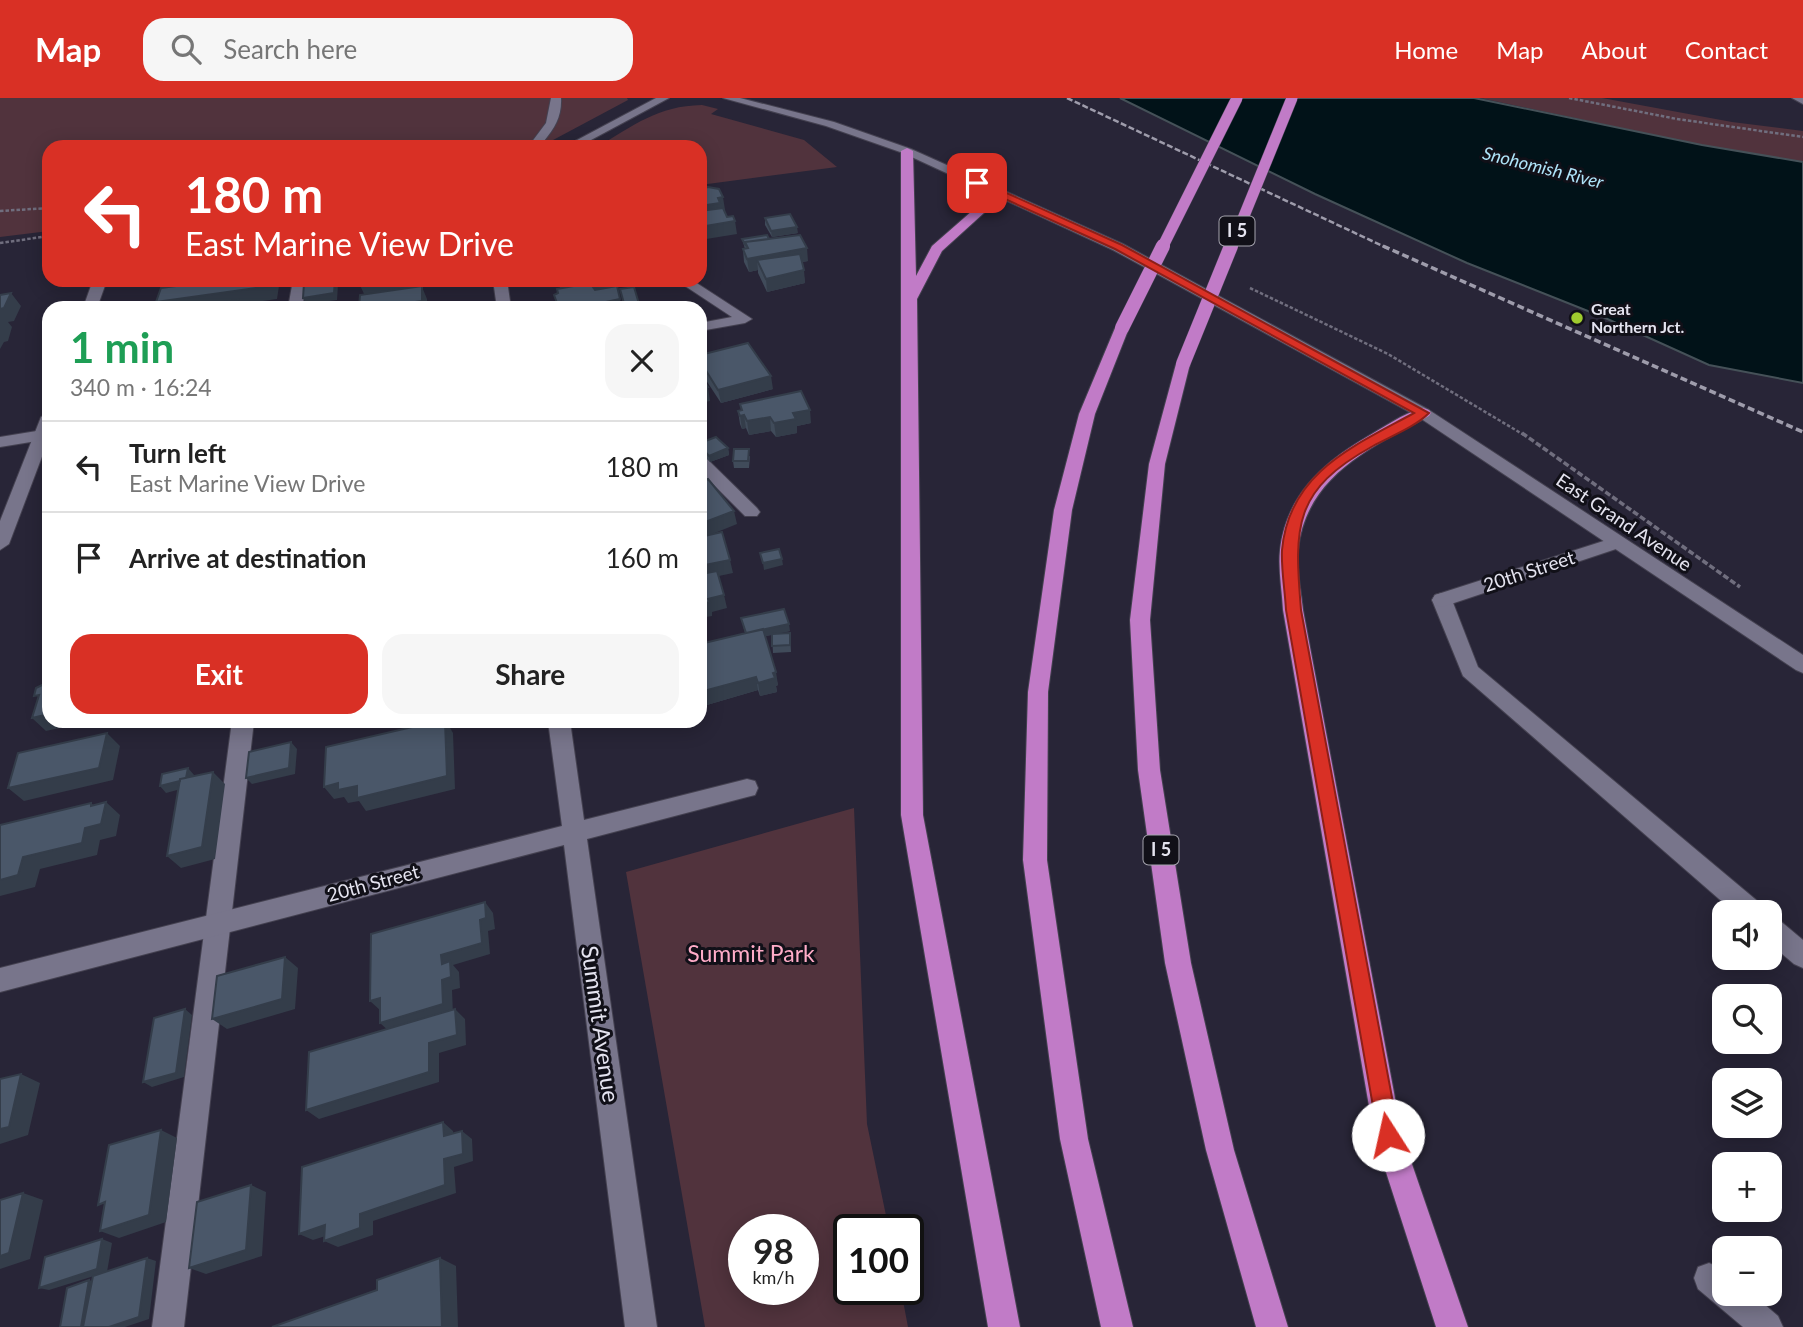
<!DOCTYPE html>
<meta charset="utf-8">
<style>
body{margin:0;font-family:Lato,sans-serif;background:#f6f6f6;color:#222;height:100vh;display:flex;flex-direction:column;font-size:26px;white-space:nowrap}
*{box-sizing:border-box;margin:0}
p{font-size:23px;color:#767676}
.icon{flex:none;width:38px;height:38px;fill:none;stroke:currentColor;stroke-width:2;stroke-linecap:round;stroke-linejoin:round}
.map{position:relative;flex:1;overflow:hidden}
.details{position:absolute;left:42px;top:203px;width:665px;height:427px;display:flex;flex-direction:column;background:#fff;border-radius:21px;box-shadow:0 4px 18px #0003}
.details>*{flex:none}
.guide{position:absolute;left:42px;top:42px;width:665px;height:147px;border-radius:21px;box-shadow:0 4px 18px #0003;background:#d93025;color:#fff;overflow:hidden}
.buttons{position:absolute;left:1712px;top:802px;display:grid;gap:14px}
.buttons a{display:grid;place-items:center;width:70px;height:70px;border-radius:14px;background:#fff;box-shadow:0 4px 18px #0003;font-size:35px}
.speed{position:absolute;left:728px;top:1116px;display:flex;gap:14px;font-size:35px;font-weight:700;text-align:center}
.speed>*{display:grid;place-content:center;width:91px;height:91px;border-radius:50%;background:#fff;box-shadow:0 4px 18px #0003;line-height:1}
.speed small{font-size:18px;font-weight:400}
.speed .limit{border:4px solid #111;border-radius:10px;background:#fff;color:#111}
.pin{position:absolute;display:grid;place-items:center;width:60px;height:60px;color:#fff;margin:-30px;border-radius:14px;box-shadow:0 4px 10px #0006}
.me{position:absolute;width:77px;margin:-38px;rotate:350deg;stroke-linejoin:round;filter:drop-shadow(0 0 5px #0008)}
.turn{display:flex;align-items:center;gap:24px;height:147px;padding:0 28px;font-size:32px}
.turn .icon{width:91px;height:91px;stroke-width:2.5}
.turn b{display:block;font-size:49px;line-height:60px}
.round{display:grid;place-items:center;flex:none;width:74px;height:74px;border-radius:21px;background:#f6f6f6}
.head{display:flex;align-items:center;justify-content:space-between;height:119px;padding:0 28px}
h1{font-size:42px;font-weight:700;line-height:52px;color:#1e9e55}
.primary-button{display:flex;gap:14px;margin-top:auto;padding:14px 28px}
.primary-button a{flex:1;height:80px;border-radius:21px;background:#d93025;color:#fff;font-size:28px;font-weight:700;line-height:80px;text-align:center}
.primary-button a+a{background:#f6f6f6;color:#222}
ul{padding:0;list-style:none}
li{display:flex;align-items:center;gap:21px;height:91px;padding:0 28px;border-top:2px solid #e0e0e0}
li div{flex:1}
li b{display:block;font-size:26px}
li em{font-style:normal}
header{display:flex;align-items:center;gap:42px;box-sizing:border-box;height:98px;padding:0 35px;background:#d93025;color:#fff}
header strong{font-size:33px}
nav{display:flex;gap:38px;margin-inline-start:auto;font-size:24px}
.search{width:490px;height:63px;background:#f6f6f6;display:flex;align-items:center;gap:18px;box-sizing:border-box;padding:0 24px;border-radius:21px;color:#767676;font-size:26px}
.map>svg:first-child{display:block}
.green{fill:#51333d;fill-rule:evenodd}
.water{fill:#011218;stroke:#455158;stroke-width:2}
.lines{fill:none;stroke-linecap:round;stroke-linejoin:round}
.lane-casing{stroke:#444150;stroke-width:2}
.street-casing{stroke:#444150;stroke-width:2}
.secondary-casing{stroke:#444150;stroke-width:2}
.highway-casing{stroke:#444150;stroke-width:2}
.path-far1{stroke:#706e7e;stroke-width:2.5;stroke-dasharray:3.5 2;stroke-linecap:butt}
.path{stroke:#706e7e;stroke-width:3.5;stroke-dasharray:6 2.5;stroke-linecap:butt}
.lane{fill:#78758b;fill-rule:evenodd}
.street{fill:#78758b;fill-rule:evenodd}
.secondary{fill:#78758b;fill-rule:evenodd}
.highway{fill:#c17bc7;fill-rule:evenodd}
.rail-far1{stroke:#9e9cab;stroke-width:2.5;stroke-dasharray:6 2.5;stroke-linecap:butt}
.rail{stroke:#9e9cab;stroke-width:3.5;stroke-dasharray:7 3.5;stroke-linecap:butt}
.highway-bridge-far1-casing{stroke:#444150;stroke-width:12;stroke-linecap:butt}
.highway-bridge-casing{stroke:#444150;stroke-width:15;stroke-linecap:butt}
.highway-bridge-far1{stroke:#c17bc7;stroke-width:11}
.highway-bridge{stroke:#c17bc7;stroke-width:14}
.wall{fill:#404b5a}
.shaded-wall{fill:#343d4a}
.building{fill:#4a5769;stroke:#343d4a;stroke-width:2}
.route{fill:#d93025;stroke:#8d1f18;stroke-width:2}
.poi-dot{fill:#9fca2e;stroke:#111018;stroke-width:2.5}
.labels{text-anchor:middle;stroke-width:6;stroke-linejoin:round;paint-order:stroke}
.far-poi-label{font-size:16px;font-weight:bold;fill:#e4e3ef;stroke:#111018;text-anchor:start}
.far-water-label{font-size:18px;font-style:italic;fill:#afe4f9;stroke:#111018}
.shield{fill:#111018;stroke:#a5a4ae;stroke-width:2}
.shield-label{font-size:18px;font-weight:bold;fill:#e4e3ef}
.street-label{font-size:19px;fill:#e4e3ef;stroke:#111018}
.near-park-label{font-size:23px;fill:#ffacc8;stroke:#111018}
.near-street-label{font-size:23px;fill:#e4e3ef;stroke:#111018}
</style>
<header>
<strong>Map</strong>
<div class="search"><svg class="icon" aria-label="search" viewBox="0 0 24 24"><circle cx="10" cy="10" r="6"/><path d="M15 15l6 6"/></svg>Search here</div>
<nav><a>Home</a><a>Map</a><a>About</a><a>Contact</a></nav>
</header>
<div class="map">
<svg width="1803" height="1229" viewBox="0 0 1803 1229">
<rect width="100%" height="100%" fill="#282537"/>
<!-- green -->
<path class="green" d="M0,0H627L628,2L540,49H49V133L0,139Z
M1480,0H1602L1732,24L1803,33V64L1702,47Z
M702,7L718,11L711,16L804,42L837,69L700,87V49H597C635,27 657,8 702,7Z
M854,710L867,1026L889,1132H849V1192H901L908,1229H705L626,774ZM803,1132V1192H744V1132Z"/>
<!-- water -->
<path class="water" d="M1120,0H1474L1702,47L1803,64V285L1709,267L1603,219L1467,165L1315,96Z"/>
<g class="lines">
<defs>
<path id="lane" d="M551,0H561C562,18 555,30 544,43L562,49L533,47L531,45L546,25Z
M1792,0H1803V6Z
M293,182H307L302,210H288Z
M700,359L706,360L757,410L760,414L757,418H745L700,373Z
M1442,495L1449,497L1452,502L1478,569L1761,806L1764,814H1734L1463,578L1432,502L1435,497Z
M232,623H254L184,1229H152Z
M1769,818L1778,821L1803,842V870L1794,866L1769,845Z"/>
<path id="street" d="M656,0H669L578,49H564Z
M93,182H107L97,210H83Z
M493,182H507L511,210H497Z
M676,182H692L752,221L745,225L700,233V225L732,219Z
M49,314V340L9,446L0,452V423L41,319Z
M1616,439L1622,441L1625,445L1622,449L1442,509L1435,507L1432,502L1435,497Z
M548,623H570L584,722L747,681L755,683L758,690L755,697L747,699L587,741L657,1229H625L564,747L0,894V870L562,728Z
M1709,1165L1724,1172V1195H1751L1778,1218L1783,1229H1743L1698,1191L1694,1180L1698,1169Z"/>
<path id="secondary" d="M723,0H740L834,24L911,51L1123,146L1429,312L1803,557V575L1796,572L1417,318L1113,152L903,55L826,28Z
M504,201L511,205L507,210H493L499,202Z
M49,331V341L0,349V339Z"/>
<path id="highway" d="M907,50L913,53L916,178L932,148L996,92L1006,95L942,153L917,201L923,717L1020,1229H988L901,717V53Z
M1122,226L1129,230L1095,316L1072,412L1048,594L1047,762L1088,1041L1133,1229H1101L1060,1041L1023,762L1028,594L1054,412L1079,316L1115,230Z
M1183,262L1190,266L1165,366L1150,522L1160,672L1191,865L1234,1052L1288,1229H1256L1206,1052L1165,865L1138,672L1130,522L1149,366L1176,266Z
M1423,310L1429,312L1431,315L1429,318C1370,350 1306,378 1298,452C1296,472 1301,492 1303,512L1402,1037L1468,1229H1436L1374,1037L1283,512C1282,492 1278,472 1280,452C1286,399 1321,366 1365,340C1383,330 1403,315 1423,310Z"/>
</defs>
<!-- lane casing -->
<use href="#lane" class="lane-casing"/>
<!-- street casing -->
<use href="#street" class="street-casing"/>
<!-- secondary casing -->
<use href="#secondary" class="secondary-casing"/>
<!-- highway casing -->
<use href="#highway" class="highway-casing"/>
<!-- path-far1 -->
<path class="path-far1" d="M1569,0L1677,21L1803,39
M0,113L49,110
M0,145L49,138
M1250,190L1388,256L1524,337"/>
<!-- path -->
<path class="path" d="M1522,335L1740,489"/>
<!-- lane -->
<use href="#lane" class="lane"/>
<!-- street -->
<use href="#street" class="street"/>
<!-- secondary -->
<use href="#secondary" class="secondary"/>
<!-- highway -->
<use href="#highway" class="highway"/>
<!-- rail-far1 -->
<path class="rail-far1" d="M1067,0L1387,150"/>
<!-- rail -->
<path class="rail" d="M1383,148L1803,334"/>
<defs>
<path id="highway-bridge-far1" d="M1162,150L1237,0
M1231,150L1292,0"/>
<path id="highway-bridge" d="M1122,230L1163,148
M1183,266L1231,148"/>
</defs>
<!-- highway-bridge-far1 casing -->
<use href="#highway-bridge-far1" class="highway-bridge-far1-casing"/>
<!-- highway-bridge casing -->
<use href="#highway-bridge" class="highway-bridge-casing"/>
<!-- highway-bridge-far1 -->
<use href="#highway-bridge-far1" class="highway-bridge-far1"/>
<!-- highway-bridge -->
<use href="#highway-bridge" class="highway-bridge"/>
</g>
<!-- wall -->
<path class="wall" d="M765,120L798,135L772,139L765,127Z
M742,141H769L808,163L802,164L805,185L767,194L758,175V172L749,174L744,164L743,151H745Z
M700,257L773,291L721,305L700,273Z
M740,306L811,325L797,328V335L776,339L771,333L749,337L746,330L742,331L740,326L738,313L741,312Z
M700,345L728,350L729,357L710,364L700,353Z
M750,358L749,370H734L733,363Z
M741,520L790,533L778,535H790L791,554L773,555L772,537L765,538L778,587L776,588L777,594L760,598L758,592L700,609V546L745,535Z"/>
<!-- shaded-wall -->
<path class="shaded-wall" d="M723,99L725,112L700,121V108L718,100Z
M735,123L737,136L700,142V129Z
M797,129L798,135L772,139L771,133Z
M807,150L808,163L761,171L757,162L758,172L749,174L747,161Z
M804,172L805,185L767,194L766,181Z
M163,182H201L166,187Z
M240,182H292L291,185L278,187L279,188L277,201L249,205L252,210H160L156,204Z
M336,182L338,187L337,202L306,206L303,200Z
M380,182H436L437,187L422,189L427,201V210H374L365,198L359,185Z
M607,187L609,194L561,193Z
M11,195L21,208L14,223L8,224L12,229L8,243L4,244L0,251V211Z
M620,201L622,210H577Z
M639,206L640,210H625V209Z
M771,278L773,291L721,305L718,292Z
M708,289L710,303L700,305V291Z
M810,312L811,325L797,328V335L776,339L774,325L793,315Z
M744,317L746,330L742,331L740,318Z
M770,319L771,333L749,337L747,323Z
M728,350L729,357L710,364L709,358Z
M734,413L737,426L700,441V426Z
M782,461L783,467L764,472L763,465Z
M730,462L733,475L700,482V468Z
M724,497L727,510L712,514V518L700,520V506L708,501Z
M789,526L790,533L747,542L746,536Z
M776,574L778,587L776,588L777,594L760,598L758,585L773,575Z
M756,579L758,592L700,609V594Z
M49,616V623H91L46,633L32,620Z
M187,623H205L190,626Z
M446,623L453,635L455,691L366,713L359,703L348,705L344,699L334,701L324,689Z
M107,635L120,648L113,682L24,703L8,690Z
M291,644L297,651L295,676L252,686L246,680Z
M188,670L194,677L192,688L166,695L160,688Z
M213,674L225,686L215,761L181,770L167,758Z
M106,704L120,717L116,738L100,742L97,757L40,771L35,789L0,798V782L23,759L91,708V705L104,716Z
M485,804L493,815L495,831L488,833L490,856L453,867L459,874L460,890L452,892L453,917L391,935L380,925L442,882L441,857L480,822Z
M285,859L298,870L295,911L227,931L212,921Z
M380,900L381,913L370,903Z
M185,911L192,917L184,979L152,989L143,984Z
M455,911L465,921L466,947L439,955V984L319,1021L306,1012L429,945Z
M21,976L40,985L28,1037L0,1046V1031Z
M443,1024L453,1033L454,1046L444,1038Z
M161,1032L177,1040L166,1124L119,1140L100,1133Z
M462,1033L472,1041L473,1063L454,1069L456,1095L373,1123V1137L338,1149L324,1143L360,1116L444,1061Z
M251,1087L266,1094L262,1158L206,1176L189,1170Z
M23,1095L43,1102L30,1161L0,1171V1158Z
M325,1127L338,1134L313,1142L299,1136Z
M102,1141L112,1145L107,1174L49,1192L39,1190Z
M147,1160L156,1163L149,1221L125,1229H109Z
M440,1160L456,1168L458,1229H442Z
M89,1182L99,1185L92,1229H81Z"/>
<!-- building -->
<path class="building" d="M708,89L719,91L723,99L718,100L720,105L700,108V90Z
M723,110L727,119L733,118L735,123L700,129V113Z
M790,116L797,129L771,133L765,120Z
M767,137L769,141L745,144L746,148L742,141Z
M800,137L807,150L747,161L743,151L748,150L745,144Z
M800,156L804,172L766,181L757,162Z
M221,182H272L271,188L156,204L161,190Z
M325,182H335L334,195L303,200L304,185Z
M360,182H380L359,185Z
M559,182H606L607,187L593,189L590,185L561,190Z
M590,185L595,192L617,188L620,201L577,210H559L554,197L558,195L557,191Z
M422,188V203L374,210H359L360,197Z
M634,189L639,206L625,209L620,191Z
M11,195L4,210L0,211V197Z
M238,202L237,206L210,210L211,206Z
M249,204L248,210H211Z
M748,245L771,278L718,292L700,263V257Z
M700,277L708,289L700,291Z
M801,293L810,312L793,315L796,321L774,325L770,319L747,323L744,317L740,318L738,313L742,312L740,306Z
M716,339L728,350L709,358L700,348V345Z
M734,351H749L748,363H733Z
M708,381L734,413L700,426V384Z
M722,434L730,462L700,468V439Z
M779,451L782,461L763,465L760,455Z
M700,473L702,476L717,473L724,497L708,501L710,504L700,506Z
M784,511L789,526L746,535L741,520Z
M763,531L776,574L773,575L775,580L758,585L756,579L700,594V546Z
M790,535V547L772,548V536Z
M49,586V616L32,620L39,597L34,598L36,590L42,587Z
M438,623H445L447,678L357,700V688L338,692V685L324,689L326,649Z
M107,635L99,670L8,690L18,655Z
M291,644L289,670L246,680L249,654Z
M188,670L186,680L180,681V683L160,688L162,676Z
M213,674L202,749L167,758L180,681Z
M106,704L101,726L85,730L82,745L23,759L18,777L0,782V727L91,705V708Z
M485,804L486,820L480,822L482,845L441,857L442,866L450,863L451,879L442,882L443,906L380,925V900L370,903L371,836Z
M285,859L282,901L212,921L217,878Z
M185,911L176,975L143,984L154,920Z
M455,911L457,937L429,945V974L306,1012L309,954Z
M21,976L9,1029L0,1031V981Z
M443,1024L444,1038L462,1033L463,1056L444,1061L445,1087L360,1116V1130L324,1143L325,1127L299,1136L302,1069Z
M161,1032L149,1117L100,1133L105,1104L98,1107L109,1047Z
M251,1087L246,1152L189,1170L197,1104Z
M23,1095L9,1155L0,1158V1102Z
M102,1141L97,1171L39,1190L45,1159Z
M147,1160L139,1219L109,1229H83L93,1178Z
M440,1160L442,1229H272L377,1192V1182Z
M89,1182L81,1229H60L67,1190Z"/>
<!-- route -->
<path class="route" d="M974,83H980L1122,147L1429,315C1415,329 1391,338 1373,348C1293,392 1294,428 1301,512L1399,1037L1396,1044L1388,1047L1381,1044L1378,1037L1286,512C1285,492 1281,471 1282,452C1289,374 1354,348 1414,315L1115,151L974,87Z"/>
<!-- markers -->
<circle class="poi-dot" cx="1577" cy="220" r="7"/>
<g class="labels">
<!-- far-poi labels -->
<g class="far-poi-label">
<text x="1591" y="217">Great<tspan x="1591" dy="18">Northern Jct.</tspan></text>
</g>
<!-- far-water labels -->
<g class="far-water-label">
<text transform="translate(1543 70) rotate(14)" y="6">Snohomish River</text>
</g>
<!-- shield labels -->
<g class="shield">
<rect x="1219.5" y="118.5" width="35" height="29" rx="5"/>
<rect x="1143.5" y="737.5" width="35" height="29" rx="5"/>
</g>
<g class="shield-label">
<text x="1237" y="139">I 5</text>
<text x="1161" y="758">I 5</text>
</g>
<!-- street labels -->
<g class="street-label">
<text transform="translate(1624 424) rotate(34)" y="7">East Grand Avenue</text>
<text transform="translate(1529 473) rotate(-18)" y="7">20th Street</text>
<text transform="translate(373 785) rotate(-15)" y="7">20th Street</text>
</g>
<!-- near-park labels -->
<g class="near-park-label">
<text x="751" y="864">Summit Park</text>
</g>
<!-- near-street labels -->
<g class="near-street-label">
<text transform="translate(600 926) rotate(82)" y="8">Summit Avenue</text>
</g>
</g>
</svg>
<div class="buttons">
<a><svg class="icon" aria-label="sound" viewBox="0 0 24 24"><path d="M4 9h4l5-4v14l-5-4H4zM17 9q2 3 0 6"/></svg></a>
<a><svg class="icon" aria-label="search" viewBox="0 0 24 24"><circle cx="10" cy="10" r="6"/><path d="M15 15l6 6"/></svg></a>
<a><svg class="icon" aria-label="layers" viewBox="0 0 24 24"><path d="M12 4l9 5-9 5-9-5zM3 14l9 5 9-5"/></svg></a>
<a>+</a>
<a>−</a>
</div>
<div class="speed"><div>98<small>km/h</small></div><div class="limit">100</div></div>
<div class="pin" style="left:977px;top:85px;background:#d93025"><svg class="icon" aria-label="arrive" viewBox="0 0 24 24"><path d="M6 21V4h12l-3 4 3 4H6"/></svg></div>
<svg class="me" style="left:1388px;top:1037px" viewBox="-20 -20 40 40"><circle r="19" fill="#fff"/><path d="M0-13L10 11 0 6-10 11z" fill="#d93025"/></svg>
<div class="guide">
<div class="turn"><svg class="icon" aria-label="left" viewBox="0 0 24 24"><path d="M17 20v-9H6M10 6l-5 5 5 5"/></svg><div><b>180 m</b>East Marine View Drive</div></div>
</div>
<section class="details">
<div class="head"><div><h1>1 min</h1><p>340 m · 16:24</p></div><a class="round"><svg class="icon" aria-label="close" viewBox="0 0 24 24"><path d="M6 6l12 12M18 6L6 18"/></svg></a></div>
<ul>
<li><svg class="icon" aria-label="left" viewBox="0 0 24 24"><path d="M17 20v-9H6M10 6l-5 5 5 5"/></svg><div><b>Turn left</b><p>East Marine View Drive</p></div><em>180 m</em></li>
<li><svg class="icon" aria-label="arrive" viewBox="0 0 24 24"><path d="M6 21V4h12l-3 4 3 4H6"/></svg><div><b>Arrive at destination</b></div><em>160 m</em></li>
</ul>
<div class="primary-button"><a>Exit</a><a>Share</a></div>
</section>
</div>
